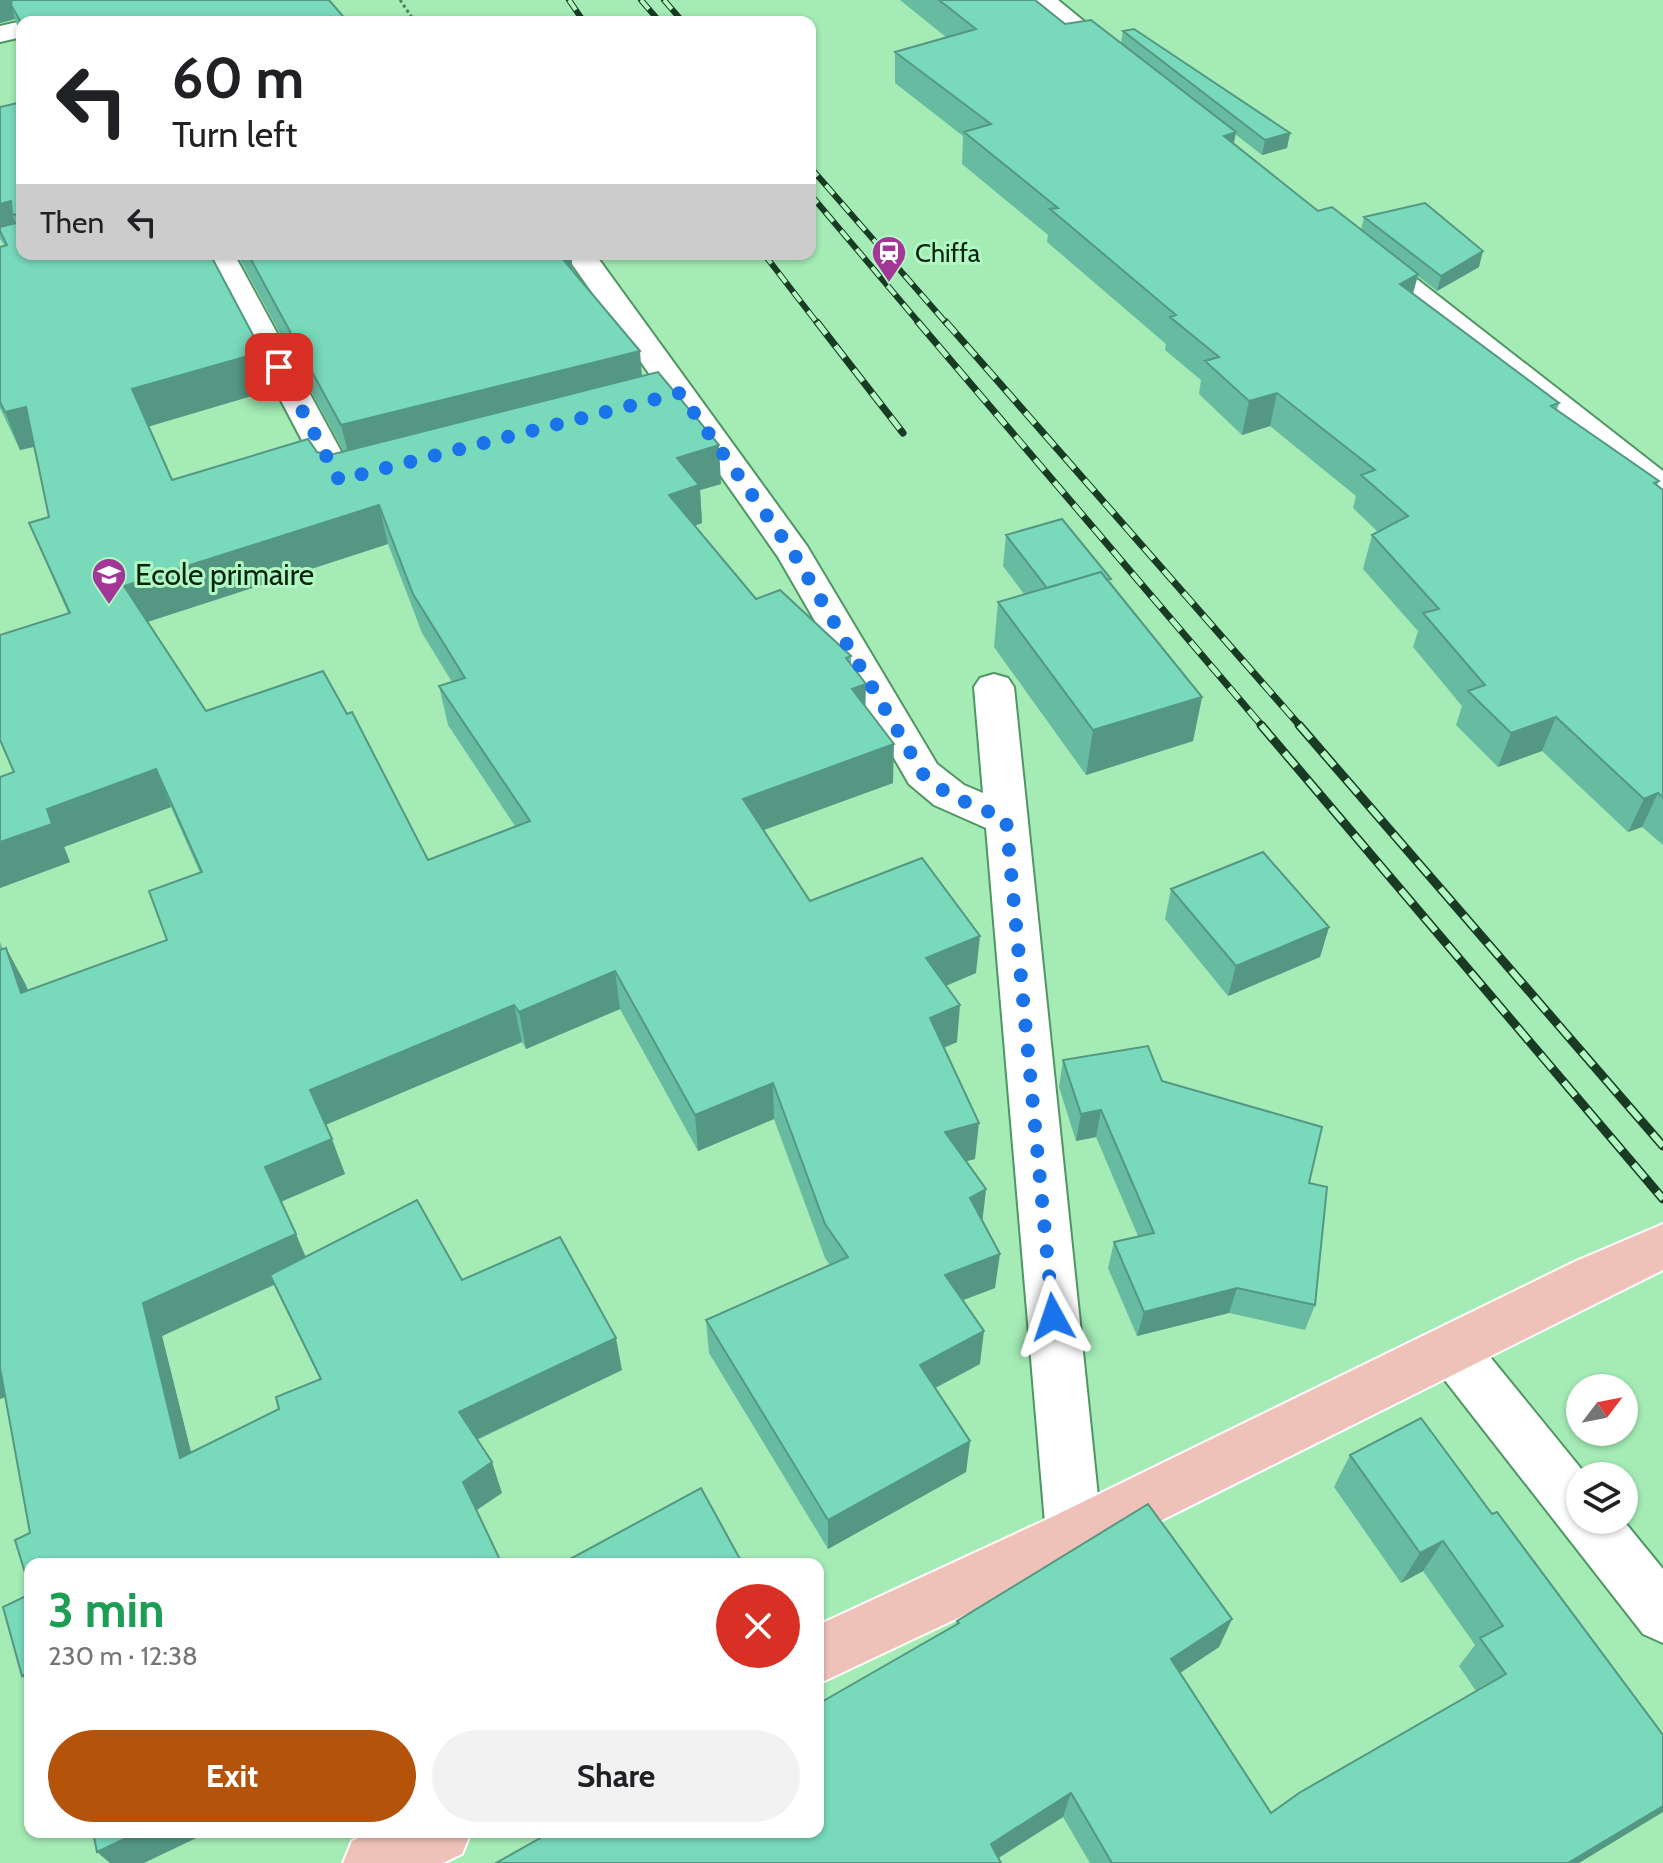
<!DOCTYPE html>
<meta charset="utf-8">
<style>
body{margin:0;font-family:Cabin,sans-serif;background:#f2f2f2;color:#202124;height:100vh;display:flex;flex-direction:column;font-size:30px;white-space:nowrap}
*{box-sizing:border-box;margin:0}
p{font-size:26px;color:#757577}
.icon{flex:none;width:44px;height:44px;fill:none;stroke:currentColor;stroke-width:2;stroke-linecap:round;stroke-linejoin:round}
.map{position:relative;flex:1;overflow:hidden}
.details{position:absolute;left:24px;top:1558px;width:800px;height:280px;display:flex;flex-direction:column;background:#fff;border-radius:16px;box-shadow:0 2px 6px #0004}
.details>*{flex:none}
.top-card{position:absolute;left:16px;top:16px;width:800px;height:244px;border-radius:16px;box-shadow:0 2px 6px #0004;background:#fff;color:#202124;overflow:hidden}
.needle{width:52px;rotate:58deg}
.controls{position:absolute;left:1566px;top:1374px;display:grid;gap:16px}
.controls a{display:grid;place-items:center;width:72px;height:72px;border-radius:50%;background:#fff;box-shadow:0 2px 6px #0004;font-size:40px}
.pin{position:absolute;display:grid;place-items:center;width:68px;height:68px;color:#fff;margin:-34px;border-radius:16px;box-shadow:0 4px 12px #0006}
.me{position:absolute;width:88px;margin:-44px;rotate:355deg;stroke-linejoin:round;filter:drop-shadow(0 0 6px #0008)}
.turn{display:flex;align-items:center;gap:28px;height:168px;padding:0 24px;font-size:36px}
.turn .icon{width:104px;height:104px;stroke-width:2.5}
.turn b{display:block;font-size:56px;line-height:68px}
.then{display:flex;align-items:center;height:76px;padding:0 24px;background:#0003;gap:16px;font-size:30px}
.round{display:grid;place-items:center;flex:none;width:84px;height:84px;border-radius:42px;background:#f2f2f2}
.summary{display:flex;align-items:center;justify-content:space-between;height:136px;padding:0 24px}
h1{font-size:48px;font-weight:700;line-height:60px;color:#1e9e55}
.action{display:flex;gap:16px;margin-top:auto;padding:16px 24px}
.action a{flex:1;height:92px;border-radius:48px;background:#b45309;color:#fff;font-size:32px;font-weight:700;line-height:92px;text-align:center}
.action a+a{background:#f2f2f2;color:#202124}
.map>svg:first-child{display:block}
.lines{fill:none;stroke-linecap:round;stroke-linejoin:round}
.street-casing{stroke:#509564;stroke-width:4}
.primary-casing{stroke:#fff;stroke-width:4}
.path{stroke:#50805d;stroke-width:3;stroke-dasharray:3 3;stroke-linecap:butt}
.street{fill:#fff;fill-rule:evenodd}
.primary{fill:#efc2b9;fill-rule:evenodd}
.rail-far2-casing{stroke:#193b23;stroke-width:6}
.rail-far1-casing{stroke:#193b23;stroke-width:7}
.rail-casing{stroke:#193b23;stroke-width:9}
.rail-far2{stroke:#b1f8c2;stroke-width:4;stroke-dasharray:12;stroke-linecap:butt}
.rail-far1{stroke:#b1f8c2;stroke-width:5;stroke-dasharray:15;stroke-linecap:butt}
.rail{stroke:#b1f8c2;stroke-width:6;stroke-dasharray:18;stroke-linecap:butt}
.wall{fill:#67bba1;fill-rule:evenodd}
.shaded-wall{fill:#549883}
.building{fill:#78d9bb;stroke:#549883;stroke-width:2;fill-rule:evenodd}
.route{stroke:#1a73e8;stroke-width:14;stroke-dasharray:0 25.2}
.labels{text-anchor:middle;stroke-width:6;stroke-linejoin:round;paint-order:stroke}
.far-poi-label{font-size:26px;fill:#062310;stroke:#b1f8c2;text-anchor:start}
.poi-label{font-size:30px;fill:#062310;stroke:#b1f8c2;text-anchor:start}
</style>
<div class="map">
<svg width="1663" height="1863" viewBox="0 0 1663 1863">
<rect width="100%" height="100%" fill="#a4ebb5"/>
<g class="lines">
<defs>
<path id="street" d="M1029,0H1058L1130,59L1126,65H1108Z
M22,21L25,22H22V37L0,42V26Z
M1366,245L1377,248L1663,471V499L1651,496L1355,260L1351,254L1355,248Z
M204,254H234L349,466L368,461L380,465L385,472L380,479L339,491L327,488Z
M565,254H595L807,546L937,764L964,785L983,793L974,687L980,678L994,674L1008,678L1014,687L1102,1535L1094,1554L1074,1562L1054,1554L1046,1535L986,828L934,805L909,784L778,557Z
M1451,1324L1469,1331L1587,1476H1580V1520H1623L1663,1569V1643L1643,1634L1433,1365L1425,1348L1433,1331Z"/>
<path id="primary" d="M1663,1224V1270L1094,1554L818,1684V1625L1054,1516L1576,1261Z
M371,1832H471L462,1854L443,1863H343L352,1841Z"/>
</defs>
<!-- street casing -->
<use href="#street" class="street-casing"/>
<!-- primary casing -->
<use href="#primary" class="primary-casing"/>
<!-- path -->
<path class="path" d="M400,0L415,22"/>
<!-- street -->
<use href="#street" class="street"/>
<!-- primary -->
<use href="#primary" class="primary"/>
<defs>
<path id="rail-far2" d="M569,0L584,22
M641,0L660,22
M664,0L683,22
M810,167L947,324
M810,194L920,324
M764,254L818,324"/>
<path id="rail-far1" d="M817,322L903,433
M918,322L1263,727
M946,322L1301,727"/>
<path id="rail" d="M1261,725L1663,1199
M1299,725L1663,1146"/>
</defs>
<!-- rail-far2 casing -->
<use href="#rail-far2" class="rail-far2-casing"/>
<!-- rail-far1 casing -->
<use href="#rail-far1" class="rail-far1-casing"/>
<!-- rail casing -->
<use href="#rail" class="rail-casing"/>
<!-- rail-far2 -->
<use href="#rail-far2" class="rail-far2"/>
<!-- rail-far1 -->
<use href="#rail-far1" class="rail-far1"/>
<!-- rail -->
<use href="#rail" class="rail"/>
</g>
<!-- wall -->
<path class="wall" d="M0,0H329L22,22V39L15,19L0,23Z
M900,0H1035L1065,24L1121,43L1123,31L1290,133L1287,148L1262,155L1235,134L1234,143L1318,211L1361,230L1364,217L1479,267L1437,291L1418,276L1413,294L1559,403L1557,410L1659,481L1657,486L1663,490V845L1642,827L1628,832L1542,751L1498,767L1456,725L1462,706L1413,647L1418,631L1363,569L1372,535L1378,532L1353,508L1356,496L1270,426L1242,435L1199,394L1201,380L1165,350L1166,344L1047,242L1048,235L962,164L963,136L895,83V52L947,38Z
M22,102V254L262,352L272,390L148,426L172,480L317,452L330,455L344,452L237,254H571L573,271L642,376L721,484L700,490L702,523L695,526L756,599L851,656V666L893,783L763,830L810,901L976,973L946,986L957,1042L944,1048L975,1159L966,1161L986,1189L982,1221L995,1288L963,1300L980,1364L935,1388L970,1441L966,1472L828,1549L709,1353L706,1320L830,1265L825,1258L774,1119L698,1151L620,1009L526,1049L522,1042L325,1125L345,1174L281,1202L306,1257L462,1280L622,1370L477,1440L502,1493L30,1533L5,1397L0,1399V942L3,949L6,948L28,990L167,940L200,873L171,807L64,847L70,862L0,888V777L14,772L68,613L29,523L49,517L34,447L20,450L0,408V247L5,246L0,239V107ZM388,544L422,633L452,682L439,686L448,725L515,826L428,860L206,711L147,622ZM274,1285L320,1379L279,1409L191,1453L162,1336Z
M1006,535L1110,584L1202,697L1193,741L1086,775L994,647L998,602L1024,594L1003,566Z
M1171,889L1329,927L1320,957L1228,996L1165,919Z
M1063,1060L1162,1081L1309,1183L1315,1305L1305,1330L1229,1313L1137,1336L1108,1268L1114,1242L1138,1236L1096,1137L1076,1141L1059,1087Z
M1350,1455L1492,1514L1579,1863H1090L1063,1817L999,1858L818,1832L956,1624L957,1621L1232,1619L1219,1647L1180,1673L1271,1813L1476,1691L1459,1666L1475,1645L1423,1571L1401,1583L1334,1487Z"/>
<!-- shaded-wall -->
<path class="shaded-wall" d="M0,0H15L11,5L15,19L0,23Z
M1236,132L1230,164L1224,136Z
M1290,133L1287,148L1262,155L1265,140Z
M11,201L12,214L21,239L0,231V204Z
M1483,251L1479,267L1437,291L1441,276Z
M571,254L575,291L561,257Z
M1418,274L1409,307L1400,284Z
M640,351L643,389L351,464L341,425Z
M262,352L272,390L144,428L132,389Z
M1277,393L1270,426L1242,435L1249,401Z
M26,407L41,445L20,450L5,412Z
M719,445L721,484L700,490L702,523L672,533L669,495L677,458Z
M379,505L388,544L138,625L124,586Z
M866,684L865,723L852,689Z
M1202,697L1193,741L1086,775L1093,730Z
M1556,717L1542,751L1498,767L1511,733Z
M894,744L893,783L745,837L743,799Z
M156,769L171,807L64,847L70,862L0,888V842L47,809Z
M1658,793L1642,827L1628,832L1644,799Z
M1329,927L1320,957L1228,996L1236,966Z
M980,936L976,973L924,995L926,958Z
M6,948L26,985L41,1030L21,993Z
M615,971L620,1009L526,1049L519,1012Z
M514,1005L522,1042L323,1126L310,1090Z
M960,1005L957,1042L928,1054L930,1018Z
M773,1083L774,1119L698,1151L695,1115Z
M1101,1110L1096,1137L1076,1141L1081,1114Z
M979,1123L975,1159L942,1168L945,1132Z
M332,1139L345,1174L280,1202L265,1167Z
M986,1189L982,1224L970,1198Z
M296,1234L310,1268L162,1336L200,1488L180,1458L143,1303Z
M1000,1254L995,1288L942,1308L945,1275Z
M1237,1288L1229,1313L1137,1336L1144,1312Z
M984,1331L980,1364L918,1397L920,1365Z
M616,1338L622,1370L469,1443L459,1412Z
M0,1360L22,1390L0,1399Z
M970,1441L966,1472L828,1549V1520Z
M492,1462L502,1493L474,1512L463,1482Z
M1443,1541L1423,1571L1401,1583L1420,1553Z
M1232,1619L1219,1647L1160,1686L1171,1659Z
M30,1672V1684L22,1676Z
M1071,1793L1063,1817L990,1863L991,1844Z
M1663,1806V1812L1579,1863H1568Z
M139,1832H209L144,1863H110L97,1852Z"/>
<!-- building -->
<path class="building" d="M12,0H329L348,22H22V24L11,5Z
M939,0H1035L1065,24L1091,20L1236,132L1224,136L1318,211L1332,207L1418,274L1400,284L1559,403L1551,406L1659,481L1654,483L1663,490V797L1658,793L1644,799L1556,717L1511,733L1468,691L1485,685L1423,613L1439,609L1372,535L1408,516L1361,475L1375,470L1277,393L1249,401L1205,361L1219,357L1170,317L1176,315L1050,209L1058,208L964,132L991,124L895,52L976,29Z
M1134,29L1290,133L1265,140L1123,31Z
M22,102V216L12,214L11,201L0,204V107Z
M1425,203L1483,251L1441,276L1364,217Z
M22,219V254H210L262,352L132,389L172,480L308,439L317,452L330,455L658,372L719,445L677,458L699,485L669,495L756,599L780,590L851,656L846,658L866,684L852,689L894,744L743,799L810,901L922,858L980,936L926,958L960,1005L930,1018L979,1123L945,1132L986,1189L970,1198L1000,1254L945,1275L984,1331L920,1365L970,1441L828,1520L706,1320L848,1257L825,1224L773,1083L695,1115L615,971L519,1012L514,1005L310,1090L332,1139L265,1167L296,1234L143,1303L180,1458L279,1409L276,1397L321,1379L270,1275L417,1200L462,1280L560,1237L616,1338L459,1412L492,1462L463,1482L502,1564H30V1589L15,1540L30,1533L0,1368V950L6,948L21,993L167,940L149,891L202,872L156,769L47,809L52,824L0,842V777L14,772L0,740V635L70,613L29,523L49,517L26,407L5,412L0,402V247L7,245L0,231V227L20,222ZM379,505L413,594L465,678L439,686L530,821L428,860L352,712L347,714L323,671L206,711L124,586Z
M248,254H570L561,257L640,351L341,425Z
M1062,519L1111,579L1107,580L1101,572L1047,588L1006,535Z
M1101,572L1202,697L1093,730L998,602Z
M1263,852L1329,927L1236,966L1171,889Z
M1148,1046L1162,1081L1322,1127L1309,1183L1327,1187L1315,1305L1237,1288L1144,1312L1114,1242L1154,1233L1101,1110L1081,1114L1063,1060Z
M1421,1418L1492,1514L1497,1512L1663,1735V1806L1568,1863H1112L1071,1793L991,1844L1001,1863H496L551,1832H818V1704L959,1623L957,1621L1148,1504L1232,1619L1171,1659L1271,1813L1299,1793L1506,1674L1480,1638L1503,1626L1443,1541L1420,1553L1350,1455Z
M701,1488L741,1561L736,1564H561Z
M30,1594V1672L22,1676L3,1607Z
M93,1832H139L97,1852Z"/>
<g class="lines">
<!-- route -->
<path class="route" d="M279,367L339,480L680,393L794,554L923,774L949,795L1006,819L1053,1317"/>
</g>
<!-- icons -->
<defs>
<symbol id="station-pin" viewBox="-11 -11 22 30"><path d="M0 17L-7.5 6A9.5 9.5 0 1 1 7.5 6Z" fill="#a23798" stroke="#b1f8c2"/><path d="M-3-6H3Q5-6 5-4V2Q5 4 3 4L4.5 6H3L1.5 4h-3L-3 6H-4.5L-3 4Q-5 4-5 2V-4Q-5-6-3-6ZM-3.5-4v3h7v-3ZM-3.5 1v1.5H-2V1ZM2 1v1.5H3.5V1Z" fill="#fff"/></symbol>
<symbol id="school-pin" viewBox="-11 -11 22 30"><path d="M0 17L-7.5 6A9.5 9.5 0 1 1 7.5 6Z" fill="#a23798" stroke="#b1f8c2"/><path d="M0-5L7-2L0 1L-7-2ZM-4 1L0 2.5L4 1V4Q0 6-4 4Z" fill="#fff"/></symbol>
</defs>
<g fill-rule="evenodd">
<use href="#station-pin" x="869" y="233" width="40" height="54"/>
<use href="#school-pin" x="89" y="555" width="40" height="54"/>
</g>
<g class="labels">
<!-- far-poi labels -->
<g class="far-poi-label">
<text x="915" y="262">Chiffa</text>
</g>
<!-- poi labels -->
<g class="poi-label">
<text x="135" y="585">Ecole primaire</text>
</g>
</g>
</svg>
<div class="controls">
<a><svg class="needle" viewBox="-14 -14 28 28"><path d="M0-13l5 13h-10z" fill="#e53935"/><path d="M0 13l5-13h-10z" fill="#757577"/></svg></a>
<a><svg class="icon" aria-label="layers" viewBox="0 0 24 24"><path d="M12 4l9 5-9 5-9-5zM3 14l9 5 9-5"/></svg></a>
</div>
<div class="pin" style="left:279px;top:367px;background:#d93025"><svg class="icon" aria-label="arrive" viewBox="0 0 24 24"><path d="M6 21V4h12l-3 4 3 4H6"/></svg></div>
<svg class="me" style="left:1053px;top:1317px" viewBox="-20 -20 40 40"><path d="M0-17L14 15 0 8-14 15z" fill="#1a73e8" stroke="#fff" stroke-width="4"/></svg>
<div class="top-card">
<div class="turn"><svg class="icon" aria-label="left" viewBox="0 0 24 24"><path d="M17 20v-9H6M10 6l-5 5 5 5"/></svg><div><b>60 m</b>Turn left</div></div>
<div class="then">Then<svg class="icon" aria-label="left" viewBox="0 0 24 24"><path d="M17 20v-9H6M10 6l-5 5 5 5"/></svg></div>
</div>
<section class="details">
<div class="summary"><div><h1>3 min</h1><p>230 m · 12:38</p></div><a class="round" style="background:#d93025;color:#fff"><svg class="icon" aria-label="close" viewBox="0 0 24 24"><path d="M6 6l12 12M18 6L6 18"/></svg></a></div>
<div class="action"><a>Exit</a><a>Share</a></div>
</section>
</div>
